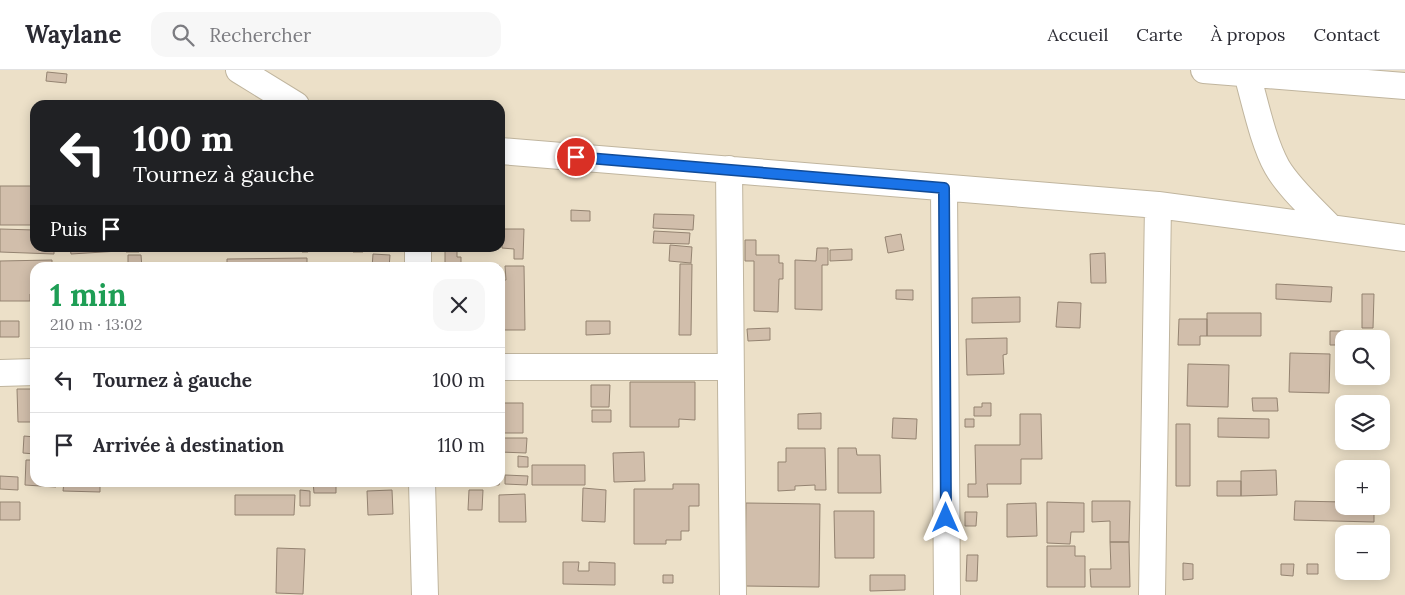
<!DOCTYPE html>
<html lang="fr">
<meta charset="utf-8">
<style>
body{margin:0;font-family:Lora,serif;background:#f7f7f7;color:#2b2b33;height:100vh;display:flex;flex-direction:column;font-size:19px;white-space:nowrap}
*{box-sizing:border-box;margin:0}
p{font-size:16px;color:#7c7c81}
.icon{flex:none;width:28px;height:28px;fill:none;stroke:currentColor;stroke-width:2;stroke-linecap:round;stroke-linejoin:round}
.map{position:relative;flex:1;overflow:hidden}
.side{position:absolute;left:30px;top:192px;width:475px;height:225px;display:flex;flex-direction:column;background:#fff;border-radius:15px;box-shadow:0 2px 12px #0003}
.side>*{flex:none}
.guide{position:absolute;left:30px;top:30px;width:475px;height:152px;border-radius:15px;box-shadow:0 2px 12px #0003;background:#202124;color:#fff;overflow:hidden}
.tools{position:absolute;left:1335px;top:260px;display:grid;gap:10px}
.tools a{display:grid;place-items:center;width:55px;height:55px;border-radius:10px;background:#fff;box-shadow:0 2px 12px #0003;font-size:25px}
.pin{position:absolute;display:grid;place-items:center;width:42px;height:42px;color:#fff;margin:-21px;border:2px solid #fff;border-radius:50%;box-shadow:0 1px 5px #0007}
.me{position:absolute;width:55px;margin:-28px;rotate:0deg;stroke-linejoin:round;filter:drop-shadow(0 0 4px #0008)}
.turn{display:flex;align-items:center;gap:18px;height:105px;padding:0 20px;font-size:22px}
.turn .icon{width:65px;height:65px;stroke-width:2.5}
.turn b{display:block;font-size:35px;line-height:42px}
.then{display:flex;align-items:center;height:48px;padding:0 20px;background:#0003;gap:10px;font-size:19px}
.round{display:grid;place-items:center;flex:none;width:52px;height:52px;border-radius:15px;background:#f7f7f7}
.head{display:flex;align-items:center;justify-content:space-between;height:85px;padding:0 20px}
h1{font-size:30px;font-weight:700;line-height:38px;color:#1e9e55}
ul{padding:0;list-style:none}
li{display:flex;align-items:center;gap:15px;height:65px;padding:0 20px;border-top:1px solid #e1e1e2}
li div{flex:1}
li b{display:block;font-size:19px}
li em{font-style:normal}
header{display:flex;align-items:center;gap:30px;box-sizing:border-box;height:70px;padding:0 25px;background:#fff;border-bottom:1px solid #e1e1e2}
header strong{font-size:24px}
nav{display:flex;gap:28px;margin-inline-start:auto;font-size:18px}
.search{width:350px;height:45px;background:#f7f7f7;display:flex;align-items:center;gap:12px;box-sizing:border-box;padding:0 18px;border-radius:15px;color:#7c7c81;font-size:19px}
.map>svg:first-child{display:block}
.building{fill:#d1beab;stroke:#948371}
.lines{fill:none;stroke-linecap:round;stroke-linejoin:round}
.minor-casing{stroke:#c0b59e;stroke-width:28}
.minor{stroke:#fff;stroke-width:26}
.route-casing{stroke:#114b97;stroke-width:12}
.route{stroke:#1a73e8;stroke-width:9}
</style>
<header>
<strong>Waylane</strong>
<div class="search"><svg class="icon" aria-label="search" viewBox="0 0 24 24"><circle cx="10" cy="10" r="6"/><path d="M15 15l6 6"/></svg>Rechercher</div>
<nav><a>Accueil</a><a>Carte</a><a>À propos</a><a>Contact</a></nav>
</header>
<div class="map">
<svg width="1405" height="525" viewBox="0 0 1405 525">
<rect width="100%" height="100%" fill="#ece0c8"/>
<!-- building -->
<path class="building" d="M47,2L67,4L66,13L46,11Z
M0,116H35V155H0Z
M571,140L590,141V151H571Z
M654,144L694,145L693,160L653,158Z
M0,159L35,160V178H54V184L0,182Z
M503,159H524L523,189H514V179L502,178Z
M654,161L690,163L689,174L653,173Z
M901,164L904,180L888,183L885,167Z
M745,170H756V185H779V193H783V209H779L778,242L754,241V191H745Z
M670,175L692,177L691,193L669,191Z
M70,178H119V181L71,184Z
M126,178H139V182H126Z
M302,178H309L308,182H302Z
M353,178H363V182H353Z
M375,178H391V180H375Z
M445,178H457V187H461V198H445Z
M817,178H828V195H822V240L795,239V190L816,191Z
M852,179V190L830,191V180Z
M1105,183L1106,213H1091L1090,184Z
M373,184L390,185L389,198H372Z
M128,185H141L142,198H128Z
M307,188V198H227V189Z
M52,190V198H35V224H30V231H0V191Z
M680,194H692L691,265H679Z
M481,196H500L501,210H506L505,196H524L525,260H500V198Z
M1276,214L1332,217L1331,232L1276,229Z
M896,220H913V230L896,229Z
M1362,224H1374L1373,258H1362Z
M1020,227V252L972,253V228Z
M1058,232L1081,233L1080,258L1056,257Z
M1207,243H1261V266H1207Z
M1179,249H1207V266H1200V275H1178Z
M0,251H19V267H0Z
M586,251H610V264L586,265Z
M770,258V270L748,271L747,259Z
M1330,261H1352V269H1344V275H1330Z
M1007,268V284L1003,285L1004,304L967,305L966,269Z
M1290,283L1330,284L1329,323L1289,322Z
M1188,294L1229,295L1228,337L1187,336Z
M630,312H695V350L679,349V357H630Z
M591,315H610L609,337H591Z
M17,319H35V352H18Z
M1252,328H1277L1278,341H1253Z
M500,333H523V363H500Z
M982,333H991V346H974V337H982Z
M592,340H611V352H592Z
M821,343V359H798V344Z
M1020,344H1041L1042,389H1021V414H987L988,427H968V414H976L975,375H1020Z
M893,348L917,349L916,369L892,368Z
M1218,348L1269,349V368L1218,367Z
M965,349H974V357H965Z
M1176,354H1190V416H1176Z
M24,366L35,367V384L23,383Z
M500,368H527L526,383L500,382Z
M786,378H825L826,420H815V415L795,416V420L778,421V392H786Z
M838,378H856L857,385H880L881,423H838Z
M644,382L645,411L614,412L613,383Z
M518,386L528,387V397H518Z
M26,390H35V412H56V417L25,415Z
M532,395H585V415H532Z
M1276,400L1277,425L1241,426V401Z
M505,405L528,406L527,415L505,414Z
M0,406L18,407V420L0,419Z
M1217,411H1241V426H1217Z
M64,412H100V422L63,421Z
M313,412H336V423H314Z
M446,412H500L499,415L446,414Z
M673,414H699V436H689V461H681V470H666V474H634V419H673Z
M583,418L606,420L605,452L582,451Z
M300,420L310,421V436H300Z
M392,420L393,444L368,445L367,421Z
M469,420H483L482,440H468Z
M525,424L526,452H499V425Z
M235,425H295L294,445H235Z
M1092,431H1130L1129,472H1110V451L1092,452Z
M1295,431L1344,432V436H1374V452L1294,450Z
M0,432H20V450H0Z
M1047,432L1084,433V462H1071L1070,474L1047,473Z
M746,433L820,434L819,517L745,516Z
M1036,433L1037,466L1007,467V434Z
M834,441H874V488H835Z
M965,442H977L976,456H965Z
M1110,472H1129L1130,517H1091L1090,499H1111Z
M1047,476H1075V486H1085V517H1047Z
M277,478L305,479L303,524L276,523Z
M1344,482V501H1376V504L1338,505L1337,483Z
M967,485H978L977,511H966Z
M563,492H579L578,501H589V492L615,493V515L563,514Z
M1183,493L1193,494V509L1183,510Z
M1281,494H1294L1293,506L1281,505Z
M1307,494H1318V504H1307Z
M663,505H673V513H663Z
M870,505H905V520L870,521Z"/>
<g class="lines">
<defs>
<path id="minor" d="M239,0L296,35
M1204,0L1405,16
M1247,4C1255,32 1263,72 1277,97C1289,118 1314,140 1331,158
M500,81L1158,135L1405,168
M729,99L733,525
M944,119L947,525
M418,178V198
M500,297H730
M0,303L35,302
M422,412L425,525
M1152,525L1158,135"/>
</defs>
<!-- minor casing -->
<use href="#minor" class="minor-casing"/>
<!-- minor -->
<use href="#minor" class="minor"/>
</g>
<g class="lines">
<defs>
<path id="route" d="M576,87L944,118L946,448"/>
</defs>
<!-- route casing -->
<use href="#route" class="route-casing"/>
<!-- route -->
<use href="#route" class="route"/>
</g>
</svg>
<div class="tools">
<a><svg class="icon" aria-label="search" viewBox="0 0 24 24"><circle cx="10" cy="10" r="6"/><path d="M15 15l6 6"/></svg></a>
<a><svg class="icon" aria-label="layers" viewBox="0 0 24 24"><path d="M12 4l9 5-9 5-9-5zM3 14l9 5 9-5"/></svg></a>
<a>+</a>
<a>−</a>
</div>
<div class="pin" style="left:576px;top:87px;background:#d93025"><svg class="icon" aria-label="arrive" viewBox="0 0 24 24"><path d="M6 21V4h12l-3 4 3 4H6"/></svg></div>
<svg class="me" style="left:946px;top:448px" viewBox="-20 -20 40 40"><path d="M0-17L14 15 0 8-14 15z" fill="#1a73e8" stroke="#fff" stroke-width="4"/></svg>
<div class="guide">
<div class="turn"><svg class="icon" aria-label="left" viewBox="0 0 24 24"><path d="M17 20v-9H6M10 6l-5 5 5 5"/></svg><div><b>100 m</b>Tournez à gauche</div></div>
<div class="then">Puis<svg class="icon" aria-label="arrive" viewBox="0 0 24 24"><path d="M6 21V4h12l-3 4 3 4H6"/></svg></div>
</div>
<section class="side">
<div class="head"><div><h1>1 min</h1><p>210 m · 13:02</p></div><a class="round"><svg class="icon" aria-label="close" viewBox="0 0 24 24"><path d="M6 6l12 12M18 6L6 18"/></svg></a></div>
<ul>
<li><svg class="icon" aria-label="left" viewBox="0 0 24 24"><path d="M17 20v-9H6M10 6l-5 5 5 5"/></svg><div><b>Tournez à gauche</b></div><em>100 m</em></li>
<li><svg class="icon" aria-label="arrive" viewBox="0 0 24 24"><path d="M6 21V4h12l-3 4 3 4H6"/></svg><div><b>Arrivée à destination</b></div><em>110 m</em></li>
</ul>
</section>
</div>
